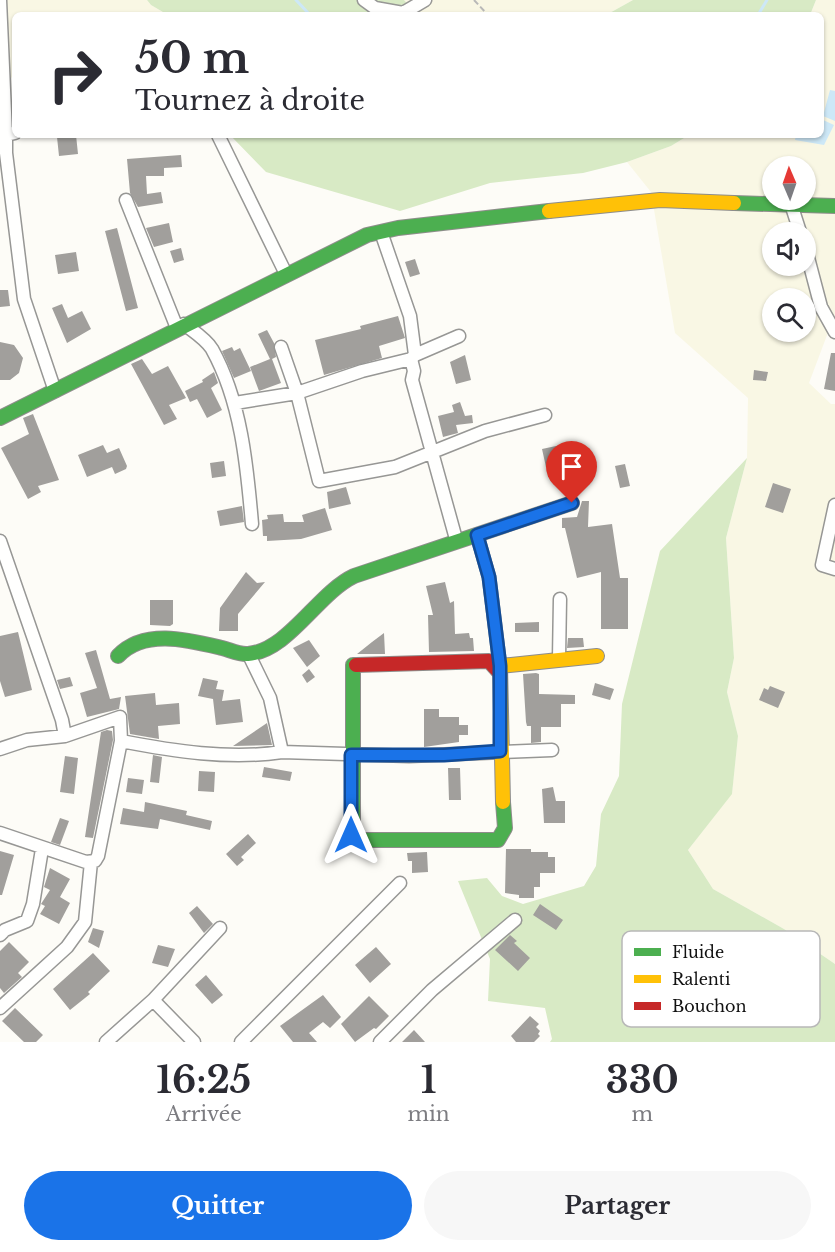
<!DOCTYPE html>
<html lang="fr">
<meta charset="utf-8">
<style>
body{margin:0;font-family:"Libre Baskerville",serif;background:#f7f7f7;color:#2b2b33;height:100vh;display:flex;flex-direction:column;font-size:22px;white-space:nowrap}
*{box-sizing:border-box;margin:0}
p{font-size:20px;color:#7c7c81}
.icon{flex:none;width:33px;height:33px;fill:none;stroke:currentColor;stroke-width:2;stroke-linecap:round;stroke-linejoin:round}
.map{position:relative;height:1042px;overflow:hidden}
.panel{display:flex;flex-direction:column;background:#fff;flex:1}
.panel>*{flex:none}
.hud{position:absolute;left:12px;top:12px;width:812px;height:126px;border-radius:9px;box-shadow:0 2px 4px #0004;background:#fff;color:#2b2b33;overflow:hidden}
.needle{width:39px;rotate:358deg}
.buttons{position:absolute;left:762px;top:156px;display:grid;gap:12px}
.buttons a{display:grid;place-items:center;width:54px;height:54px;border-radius:50%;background:#fff;box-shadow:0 2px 4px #0004;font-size:30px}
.pin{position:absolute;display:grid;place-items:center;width:51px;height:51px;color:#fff;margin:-62px -26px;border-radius:50% 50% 50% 0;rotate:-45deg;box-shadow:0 0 6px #0007}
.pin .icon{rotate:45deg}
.me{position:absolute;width:66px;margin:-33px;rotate:0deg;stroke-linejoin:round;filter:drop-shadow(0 0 4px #0008)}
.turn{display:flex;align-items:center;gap:21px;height:126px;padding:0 24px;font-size:27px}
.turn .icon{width:78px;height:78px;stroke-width:2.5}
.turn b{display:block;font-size:42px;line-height:51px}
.eta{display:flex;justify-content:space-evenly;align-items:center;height:102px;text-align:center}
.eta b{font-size:36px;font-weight:700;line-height:42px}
.cta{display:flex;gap:12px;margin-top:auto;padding:12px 24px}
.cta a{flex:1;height:69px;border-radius:36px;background:#1a73e8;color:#fff;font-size:24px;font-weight:700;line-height:69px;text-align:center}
.cta a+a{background:#f7f7f7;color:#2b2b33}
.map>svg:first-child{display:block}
.farmland{fill:#f9f7e4;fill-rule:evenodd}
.forest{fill:#d8eac5}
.water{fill:#cde8f7}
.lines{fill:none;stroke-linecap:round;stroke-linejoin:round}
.stream{stroke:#cde8f7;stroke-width:3}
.building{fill:#a19f9c}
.street-casing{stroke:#979795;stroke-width:15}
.fast-casing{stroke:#8e8d8b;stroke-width:16}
.slow-casing{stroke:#8e8d8b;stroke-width:16}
.jam-casing{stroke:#8e8d8b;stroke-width:16}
.path{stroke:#b9b9b8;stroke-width:2;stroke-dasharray:6 3;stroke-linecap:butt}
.street{stroke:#fffffe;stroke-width:12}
.fast{stroke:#4caf50;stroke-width:14}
.slow{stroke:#ffc107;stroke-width:14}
.jam{stroke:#c62828;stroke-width:14}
.route-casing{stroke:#114b97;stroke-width:15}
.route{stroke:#1a73e8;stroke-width:10}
.key{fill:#fff;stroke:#b8b8b8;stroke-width:1.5}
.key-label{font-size:16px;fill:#111}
</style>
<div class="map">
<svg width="835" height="1042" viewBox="0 0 835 1042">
<rect width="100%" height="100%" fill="#fdfcf7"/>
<!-- farmland -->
<path class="farmland" d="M0,0H147L151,5L168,15H15V77L0,79Z
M404,0H633L606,15H418Z
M816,0H835V314L809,383L831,404H835V964L784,929L713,889L688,850L732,793L738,736L727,692L734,658L726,538L747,458L748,398L675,333L651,192L627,162L671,146L689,135H820V15H810ZM772,166H806V200H772ZM772,232H806V266H772ZM772,298H806V332H772Z"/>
<!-- forest -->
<path class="forest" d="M147,0H404L418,15H168L151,5Z
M633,0H816L810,15H606Z
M230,135H689L671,146L627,162L583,173L490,183L400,211L266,172Z
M747,458L726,538L734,658L727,692L738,736L732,794L688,850L713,889L784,929L835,964V1042H550L552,1039L545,1008L488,1001L490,959L458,881L487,878L502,896L523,904L584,886L596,866L601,814L619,776L622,704L660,551Z"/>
<!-- water -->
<path class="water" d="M830,90L835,91V121L823,116Z
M821,119L834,125L824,145L795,140L796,135H820Z"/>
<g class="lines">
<!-- stream -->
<path class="stream" d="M296,0L310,15
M758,15L767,0"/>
</g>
<!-- building -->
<path class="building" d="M61,135H76L78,154L59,156L57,137Z
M181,155L182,167L164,168V176H146L147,194L161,192L163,203L138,207L130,193L127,159Z
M169,223L173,242L154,247L146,228Z
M117,228L138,308L126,311L105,231Z
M181,248L184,260L174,263L170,251Z
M76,252L79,271L58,274L55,255Z
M415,259L420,274L410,277L405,262Z
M0,290H8L10,306L0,307Z
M62,304L68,318L82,311L91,329L67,343L52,308Z
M398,316L405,338L379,346L382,358L324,375L315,340L361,329L360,326Z
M267,330L274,343L276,357L272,359L281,383L259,391L250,367L270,359L258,334Z
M0,342L14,345L23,358L19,373L10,380H0Z
M232,347L234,351L240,348L251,371L234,378L222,351Z
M831,353H835V391L824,389Z
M465,355L471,380L456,384L450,362Z
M142,359L152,374L168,366L186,398L169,405L177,419L164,425L131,364Z
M754,370L768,372L766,381L753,380Z
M214,372L218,383L211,388L222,410L207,418L197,399L190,402L185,391L203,382L202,380Z
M460,402L465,416L472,415L473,423L456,425L458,433L443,437L438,416L454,412L452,405Z
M33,414L59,480L38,486L41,492L28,499L1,448L29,434L23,418Z
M570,443L574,461L546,467L542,449Z
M103,445L107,453L119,448L127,466L126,469L115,474L112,467L87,477L78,455Z
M582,460L586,474L575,478L570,463Z
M224,461L226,476L212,478L210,463Z
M625,464L630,486L620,488L615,466Z
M773,483L791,489L783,513L765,507Z
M346,487L351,504L329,509L327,492Z
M582,501H589L588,527L612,524L620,578H628V629H601V572L577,578L565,528H562V518L577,517Z
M242,506L244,522L220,526L217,511Z
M325,508L332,530L301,539L267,541V536H263L262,520L268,519L267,515L283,514L284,522H304L302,515Z
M246,572L257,583L265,582L238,614V631H219L220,608Z
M445,582L450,603L454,601L455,634L469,633L470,638H473L474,651L429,652L428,615H433L426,586Z
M150,600H173V624L170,626L150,625Z
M539,622V632H515V623Z
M18,632L32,690L5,697L0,681V636Z
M384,633L385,654H357L372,642Z
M568,638H583L584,647L567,648Z
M309,640L320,656L307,667L293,648Z
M96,650L110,699L121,697L119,709L87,717L80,693L97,688L85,653Z
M309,669L315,677L307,683L302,675Z
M536,673L539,674V694L575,695V704H561V727H541V742L531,743V726H527L526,722L523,674Z
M70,677L73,686L60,689L57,680Z
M203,678L218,681L216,689L224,690L222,701L240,699L243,722L216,725L213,699L198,696Z
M595,683L614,689L610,700L592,695Z
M770,686L785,692L778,708L759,700L764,688L768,690Z
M155,693L156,705L179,703L180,724L158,726L159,739L130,734L125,696Z
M424,709H439V717H459V725H468V735H459V742L424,747Z
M267,723L272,745L233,746Z
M107,730L112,731L113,740L93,838L85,837L101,732Z
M153,755L162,757L159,783L150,782Z
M65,756L78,758L74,794L60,792Z
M264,767L292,772L290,781L262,777Z
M448,768H460L461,800H449Z
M199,771L215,772L214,792L198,791Z
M128,778L144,780L142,794L126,792Z
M553,787L556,801H565V823H544L542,789Z
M145,802L187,811L186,815L212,821L210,830L160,819L158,829L120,824L123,808L144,812Z
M60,818L69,821L60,845L51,842Z
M248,834L256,843L241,857L244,860L237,866L226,854Z
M506,849H531V852H548V857H555V873H540V887H534V898H519V895L505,893Z
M0,851L14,855L2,895H0Z
M427,852L428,872L412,873V861H408L407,853Z
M50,868L70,879L60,897L70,903L59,924L40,914L45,906L41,904L50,890L44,887Z
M540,904L563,920L556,930L533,915Z
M197,906L213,924L204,933L189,913Z
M93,928L104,931L99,948L88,942Z
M510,935L517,941L514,943L530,958L518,971L495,950Z
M9,942L29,962L18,973L22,977L4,993L0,988V951Z
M158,945L175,949L168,967L152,963Z
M376,947L391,964L370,983L355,965Z
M93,953L110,971L88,992L90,994L70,1010L53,989Z
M206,975L223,995L212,1004L195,985Z
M323,995L341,1017L330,1028L323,1022L309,1033L317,1042H293L280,1026Z
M369,996L389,1016L376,1029L374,1028L355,1042L341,1024Z
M15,1008L43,1035L36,1042H24L2,1021Z
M530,1016L539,1024L536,1027L540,1031L538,1034L540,1036L534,1042H516L511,1036Z
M414,1030L425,1042H402Z"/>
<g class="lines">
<defs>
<path id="street" d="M0,0L6,135
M364,0L375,8L403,13L425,0
M15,133L6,135V153L24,299L55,391
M218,135L286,274
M126,200L177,328
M791,204L800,232
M381,232L410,316L415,355
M806,250L821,307L835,332
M184,324C193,331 206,339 212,349C241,401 247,465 252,524
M281,347L297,393L319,481L395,467L485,431L545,415
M235,403L297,393L362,371L411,359
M835,505L822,565L835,569
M477,535L489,577L500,666
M456,539L412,380L414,371L411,359L415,355L459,336
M0,541L62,720L65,736
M249,655L270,698L282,752
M559,658L560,599
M121,741C173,751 229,760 282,752L409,756L552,750
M0,749L27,740L65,736L120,717L121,741L98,856L95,861L86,862L0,833
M0,935L5,930L27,921L33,904L42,849
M153,1000L194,1042
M0,1008L67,947L85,922L91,862
M106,1042L153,1000L220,928
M241,1042L400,883
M380,1042L432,990L515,920"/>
<path id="fast" d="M734,203L835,206
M0,418L367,235L398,228L549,211
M118,656C144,628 189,640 222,648C230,650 240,655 248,654C288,651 318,593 354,576L572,503
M356,665H353V840H498L505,828L503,802"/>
<path id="slow" d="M549,211L660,200L734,203
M503,802L500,666L597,656"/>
<path id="jam" d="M356,665L489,661L498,671"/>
</defs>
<!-- street casing -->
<use href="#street" class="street-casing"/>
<!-- fast casing -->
<use href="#fast" class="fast-casing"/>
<!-- slow casing -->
<use href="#slow" class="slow-casing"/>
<!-- jam casing -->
<use href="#jam" class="jam-casing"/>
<!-- path -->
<path class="path" d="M474,0L488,15
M503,136L504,135"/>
<!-- street -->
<use href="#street" class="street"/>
<!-- fast -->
<use href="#fast" class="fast"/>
<!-- slow -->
<use href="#slow" class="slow"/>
<!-- jam -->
<use href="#jam" class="jam"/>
</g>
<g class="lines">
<defs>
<path id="route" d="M351,835V755H444L500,751V666L489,577L477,535L572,503"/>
</defs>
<!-- route casing -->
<use href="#route" class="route-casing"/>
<!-- route -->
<use href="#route" class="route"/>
</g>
<!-- legend -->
<rect x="622" y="931" width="198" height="96" rx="9" class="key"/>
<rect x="634" y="948" width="27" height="8" fill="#4caf50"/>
<rect x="634" y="975" width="27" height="8" fill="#ffc107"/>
<rect x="634" y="1002" width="27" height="8" fill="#c62828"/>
<g class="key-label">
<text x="672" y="958">Fluide</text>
<text x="672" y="985">Ralenti</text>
<text x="672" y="1012">Bouchon</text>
</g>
</svg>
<div class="buttons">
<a><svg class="needle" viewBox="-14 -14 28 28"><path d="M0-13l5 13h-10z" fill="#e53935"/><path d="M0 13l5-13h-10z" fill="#7c7c81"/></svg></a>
<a><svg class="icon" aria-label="sound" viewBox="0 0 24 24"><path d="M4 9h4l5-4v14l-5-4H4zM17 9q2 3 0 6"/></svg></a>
<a><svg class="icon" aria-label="search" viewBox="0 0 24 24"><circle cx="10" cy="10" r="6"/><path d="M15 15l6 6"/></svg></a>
</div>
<div class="pin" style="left:572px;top:503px;background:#d93025"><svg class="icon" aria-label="arrive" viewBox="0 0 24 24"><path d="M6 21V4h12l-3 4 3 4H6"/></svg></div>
<svg class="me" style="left:351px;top:835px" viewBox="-20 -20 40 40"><path d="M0-17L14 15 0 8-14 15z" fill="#1a73e8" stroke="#fff" stroke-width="4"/></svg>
<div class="hud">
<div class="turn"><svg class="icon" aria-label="right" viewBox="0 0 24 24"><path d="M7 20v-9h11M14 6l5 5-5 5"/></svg><div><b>50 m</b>Tournez à droite</div></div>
</div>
</div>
<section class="panel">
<div class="eta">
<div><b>16:25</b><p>Arrivée</p></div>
<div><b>1</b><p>min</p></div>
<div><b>330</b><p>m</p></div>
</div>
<div class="cta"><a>Quitter</a><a>Partager</a></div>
</section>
